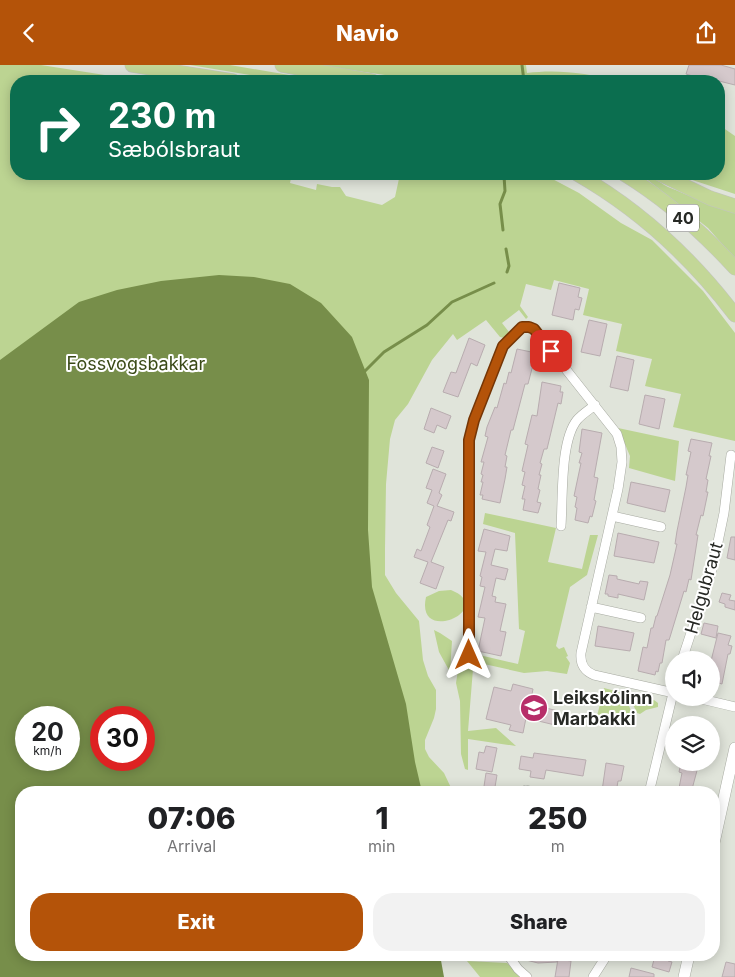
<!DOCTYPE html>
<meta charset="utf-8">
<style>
body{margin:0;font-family:Inter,sans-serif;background:#f2f2f2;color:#202124;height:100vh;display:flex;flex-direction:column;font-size:19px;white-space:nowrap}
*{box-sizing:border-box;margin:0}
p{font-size:16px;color:#757577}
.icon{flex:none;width:28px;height:28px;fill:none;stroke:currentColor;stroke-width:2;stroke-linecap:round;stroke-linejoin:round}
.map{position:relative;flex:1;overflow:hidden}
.sheet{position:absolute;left:15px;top:721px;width:705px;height:175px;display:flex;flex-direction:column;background:#fff;border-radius:20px;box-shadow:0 2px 12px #0003}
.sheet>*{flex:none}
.banner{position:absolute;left:10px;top:10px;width:715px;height:105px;border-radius:20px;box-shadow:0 2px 12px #0003;background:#0b6e4f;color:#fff;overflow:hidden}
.tools{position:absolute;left:665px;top:586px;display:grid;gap:10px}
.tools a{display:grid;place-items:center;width:55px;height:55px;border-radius:50%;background:#fff;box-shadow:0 2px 12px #0003;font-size:25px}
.speed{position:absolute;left:15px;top:641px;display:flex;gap:10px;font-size:25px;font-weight:700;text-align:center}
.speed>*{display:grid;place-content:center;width:65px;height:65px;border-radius:50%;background:#fff;box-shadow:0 2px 12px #0003;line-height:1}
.speed small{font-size:12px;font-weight:400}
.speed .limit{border:8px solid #d22;background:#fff;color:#111}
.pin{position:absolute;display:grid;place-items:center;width:42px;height:42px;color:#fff;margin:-21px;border-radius:10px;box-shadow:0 2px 8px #0006}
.me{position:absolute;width:55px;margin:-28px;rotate:0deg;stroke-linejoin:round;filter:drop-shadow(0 0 4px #0008)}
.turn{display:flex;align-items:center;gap:18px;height:105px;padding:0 15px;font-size:22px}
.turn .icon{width:65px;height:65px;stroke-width:2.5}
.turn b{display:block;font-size:35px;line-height:42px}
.eta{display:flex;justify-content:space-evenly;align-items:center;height:85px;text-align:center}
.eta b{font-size:30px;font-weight:800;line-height:35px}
.button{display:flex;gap:10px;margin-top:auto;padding:10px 15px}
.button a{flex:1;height:58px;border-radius:20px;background:#b45309;color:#fff;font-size:20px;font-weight:800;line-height:58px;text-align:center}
.button a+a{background:#f2f2f2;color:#202124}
header{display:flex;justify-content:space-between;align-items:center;height:65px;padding:0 15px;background:#b45309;color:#fff;font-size:22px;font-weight:800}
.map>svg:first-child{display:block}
.green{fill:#bcd492}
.water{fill:#778e4a;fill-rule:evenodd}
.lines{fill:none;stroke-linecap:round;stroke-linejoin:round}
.stream{stroke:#778e4a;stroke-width:3}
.building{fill:#d5c9cc;stroke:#b8acaf}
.street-casing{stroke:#a7aaa1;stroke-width:10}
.secondary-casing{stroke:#a7aaa1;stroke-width:12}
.primary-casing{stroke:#c3c3c2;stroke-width:15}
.street{stroke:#fff;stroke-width:9}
.secondary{stroke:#fff;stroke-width:11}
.primary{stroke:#c3d797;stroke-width:14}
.route-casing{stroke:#753606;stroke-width:12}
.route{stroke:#b45309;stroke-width:9}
.labels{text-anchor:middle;stroke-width:4;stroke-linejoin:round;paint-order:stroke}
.shield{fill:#fff;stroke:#686966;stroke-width:1}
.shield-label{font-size:16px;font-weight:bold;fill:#272925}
.park-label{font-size:18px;fill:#3a4a17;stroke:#fff}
.street-label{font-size:18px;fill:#272925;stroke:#fff}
.poi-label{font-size:18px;font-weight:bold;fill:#272925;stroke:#fff;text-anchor:start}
</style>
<header><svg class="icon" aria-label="back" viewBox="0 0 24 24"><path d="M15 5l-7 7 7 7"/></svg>Navio<svg class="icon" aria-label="share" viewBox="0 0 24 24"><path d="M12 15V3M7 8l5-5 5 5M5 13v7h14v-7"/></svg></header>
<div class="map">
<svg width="735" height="912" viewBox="0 0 735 912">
<rect width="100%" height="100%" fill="#e0e4da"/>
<!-- green -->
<path class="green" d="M0,0H41L143,16H16V109H292L290,118L316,125L317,119L332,122H340L346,131L382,140L395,132L400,109H543L579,128L621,158L652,175L703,226L735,268V376L673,362L681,329L645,321L652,294L616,286L622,259L583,250L589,224L554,215L551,225L526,219L520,241L528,252L526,254L519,245L502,258L509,267L504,273L500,272L486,255L457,275L453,269L432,295L408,339L395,355L390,374L386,419L385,483V510L396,528L419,556L423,595L428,611L436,625V644L434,653L425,675V684L429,692L444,708L453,727H93L144,695V652L0,557Z
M190,0H230L324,16H286Z
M315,0H526L527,8C557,4 587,8 617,16H427Z
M719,60L735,71V129L674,109H719Z
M640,109C652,109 658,117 668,122C690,131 712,140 735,146V194L708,163Z
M618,363L679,376L675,416L629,403L630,391Z
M485,448L556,463L548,497L582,504L590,470H598L587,510L570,522L556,581L559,584L564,582L568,591L566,592L570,598L567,609L547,606L524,608L475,597V589L518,599L525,566L519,564L515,468L483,459Z
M451,525C498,544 415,581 426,532L439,526Z
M434,565L440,568L452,576L450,607L439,587Z
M459,599L473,604L468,666L496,663L516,681L468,674V705L465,704L461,689L460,636L456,618Z
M604,623L623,628L634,652L631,657L616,659L596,655Z
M628,629L654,635L658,638V642L646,645L640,649L637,648Z
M467,896L507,898L522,912H480Z"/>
<!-- water -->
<path class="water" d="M219,210L254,212L290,219L321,238L352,272L369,315L368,465L372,522L406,639L415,697L422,727L21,728V890H440L444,912H0V295L79,237L117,225L161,216ZM26,652H69V695H26ZM101,652H144V695H101Z"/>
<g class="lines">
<!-- stream -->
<path class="stream" d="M522,0L524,16
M503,165L500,139L505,126L504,111
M506,184L509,201L507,207
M365,306L384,287L427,260L452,237L494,218"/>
</g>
<!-- building -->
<path class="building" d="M689,0H721L735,4V20L719,16H698L699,13L686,9Z
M559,218L580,223L578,232L582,233L579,245L575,244L573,255L552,250Z
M589,255L607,259L600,291L581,287Z
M469,273L485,280L477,301L471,298L458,332L443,327L451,307L456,308Z
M517,284L536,288L528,319H525L513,365H511L505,390L507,391L505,402H507L505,414L500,438L482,434L483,430H480L483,417H481L483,410L481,409L484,397H481L488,372L485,371L487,362L495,342L497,343L504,318L506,319L509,307L511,308Z
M617,291L634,295L628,326L610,322Z
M542,317L561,321L560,327H563L561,339L558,338L547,384H544L540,398L542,399L539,410H541L538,424L540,425L537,437L541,438L538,448L523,445L525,434H522L525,421L522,420L525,407L522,406L528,380L525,379L532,350L537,351Z
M645,330L665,334L659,364L639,359Z
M431,343L451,351L446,364L437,360L434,368L424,364Z
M582,364L602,368L594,412L598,413L594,435L596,436L592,452L590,451L588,458L575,455L577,443L575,442L577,432L574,431L581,398H579L582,388L579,387Z
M691,374L712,378L709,391H711L706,414L708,415L706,427H708L703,451L701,450L696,470H698L691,515L689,514L686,527L684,526L670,572L669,575H666L662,598H660L658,607L656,606L655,610L638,606L643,582L647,583L651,563H653L656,551H657L670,510L677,479H675L677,466L686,422L688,410H686L691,387L688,386Z
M432,382L444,386L438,403L426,398Z
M433,404L446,409L439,428L442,430L437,441L454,447L451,456L448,455L431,497L444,502L436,524L420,518L428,497L414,492L417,484L421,486L430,462L427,460L434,441L427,438L432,425L426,423Z
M631,417L670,425L665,447L627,438Z
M484,464L510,471L507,486L495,484L491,500L508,504L505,515L496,513L492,531L496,532L495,537L506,539L500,566L506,567L501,591L478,586L485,553L478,552L485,522L480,521L482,512L480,511L486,487L478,486Z
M618,468L659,477L654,498L614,491Z
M731,472H735V495L727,493Z
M609,510L617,511V514L639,519L640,516L648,517L644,535L618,529V533L608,531V529H605Z
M722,528L731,530L729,535L735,536V545L725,542V539L719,537Z
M704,558L718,561L716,573L701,569Z
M598,561L634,568L630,586L595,581Z
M718,568L731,571L728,580L732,581L730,589H728L722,619L711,616V596Z
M513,619L533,624L530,639L558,646L555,660L526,653L523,668L509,665L511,660L486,654L494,622L511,626Z
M486,681L497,683L492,707L476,704L479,687L484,688Z
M534,688L586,695L583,711L546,705L544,714L530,712L531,706L519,704L521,691L533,693Z
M606,698L624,701L621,716H618L616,728L602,726Z
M681,698H699L691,728H678L682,708L679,707Z
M486,708L497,710L494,728H483Z
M517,890H543L542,891L557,894V897L538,898L518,893Z
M655,891L668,894V896L672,897L669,907L652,902Z
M558,894L571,896L569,912H555Z
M726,897L735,899V912H722Z
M631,903L654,909V912H629Z"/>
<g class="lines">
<defs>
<path id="street" d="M612,451L661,462
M561,461C563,433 560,376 577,355C582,349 589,345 595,340
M591,542L641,553
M469,590V375L474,355L503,281L523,262H529L534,264L617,369L621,382L622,397L618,424L581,588C580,599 584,606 594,610L674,628
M682,595L713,501L724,448L731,390
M693,632L735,642
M524,728L526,725L538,728
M649,728L674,624
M508,890L518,904L527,912
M593,912L607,890"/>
<path id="secondary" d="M714,778L735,683
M684,912L689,890"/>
<path id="primary" d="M132,0L233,16
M282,0L372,16
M577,109C640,145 691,192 735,250
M624,109C665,134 703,168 735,203
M660,109L710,133L735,141"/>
</defs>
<!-- street casing -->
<use href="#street" class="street-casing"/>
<!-- secondary casing -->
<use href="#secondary" class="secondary-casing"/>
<!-- primary casing -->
<use href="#primary" class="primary-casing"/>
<!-- street -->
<use href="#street" class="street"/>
<!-- secondary -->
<use href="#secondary" class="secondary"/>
<!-- primary -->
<use href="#primary" class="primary"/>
</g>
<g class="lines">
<defs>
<path id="route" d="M469,590V375L474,355L503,281L522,262H529L534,264L551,286"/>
</defs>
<!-- route casing -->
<use href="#route" class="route-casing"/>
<!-- route -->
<use href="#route" class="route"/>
</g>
<!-- icons -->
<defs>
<symbol id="school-disc" viewBox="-11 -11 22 22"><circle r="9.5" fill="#b72d69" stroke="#fff"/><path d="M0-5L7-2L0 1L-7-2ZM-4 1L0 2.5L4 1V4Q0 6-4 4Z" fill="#fff"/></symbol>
</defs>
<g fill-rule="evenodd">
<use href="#school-disc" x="518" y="627" width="32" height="32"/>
</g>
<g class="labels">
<!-- shield labels -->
<rect class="shield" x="667" y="139.5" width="32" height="27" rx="4"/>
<g class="shield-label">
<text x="683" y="159">40</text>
</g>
<!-- park labels -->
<g class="park-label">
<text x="136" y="305">Fossvogsbakkar</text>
</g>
<!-- street labels -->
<g class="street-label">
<text transform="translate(704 523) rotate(-74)" y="6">Helgubraut</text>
</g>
<!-- poi labels -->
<g class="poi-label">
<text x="553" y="639">Leikskólinn<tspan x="553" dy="21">Marbakki</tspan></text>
</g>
</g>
</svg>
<div class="tools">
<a><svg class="icon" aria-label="sound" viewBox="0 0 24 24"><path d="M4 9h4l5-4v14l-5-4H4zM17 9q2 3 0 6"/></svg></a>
<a><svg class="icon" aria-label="layers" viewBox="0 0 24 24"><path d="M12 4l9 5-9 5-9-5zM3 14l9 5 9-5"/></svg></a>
</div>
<div class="speed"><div>20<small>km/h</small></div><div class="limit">30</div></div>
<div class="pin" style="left:551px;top:286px;background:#d93025"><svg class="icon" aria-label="arrive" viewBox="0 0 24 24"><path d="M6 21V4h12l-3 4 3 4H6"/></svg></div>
<svg class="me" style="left:469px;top:590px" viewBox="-20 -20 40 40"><path d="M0-17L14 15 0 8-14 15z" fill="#b45309" stroke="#fff" stroke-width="4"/></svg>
<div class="banner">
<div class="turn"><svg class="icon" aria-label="right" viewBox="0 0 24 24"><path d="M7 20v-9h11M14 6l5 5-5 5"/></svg><div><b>230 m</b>Sæbólsbraut</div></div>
</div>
<section class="sheet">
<div class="eta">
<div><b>07:06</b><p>Arrival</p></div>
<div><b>1</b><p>min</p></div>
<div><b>250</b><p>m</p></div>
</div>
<div class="button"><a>Exit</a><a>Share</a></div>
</section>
</div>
